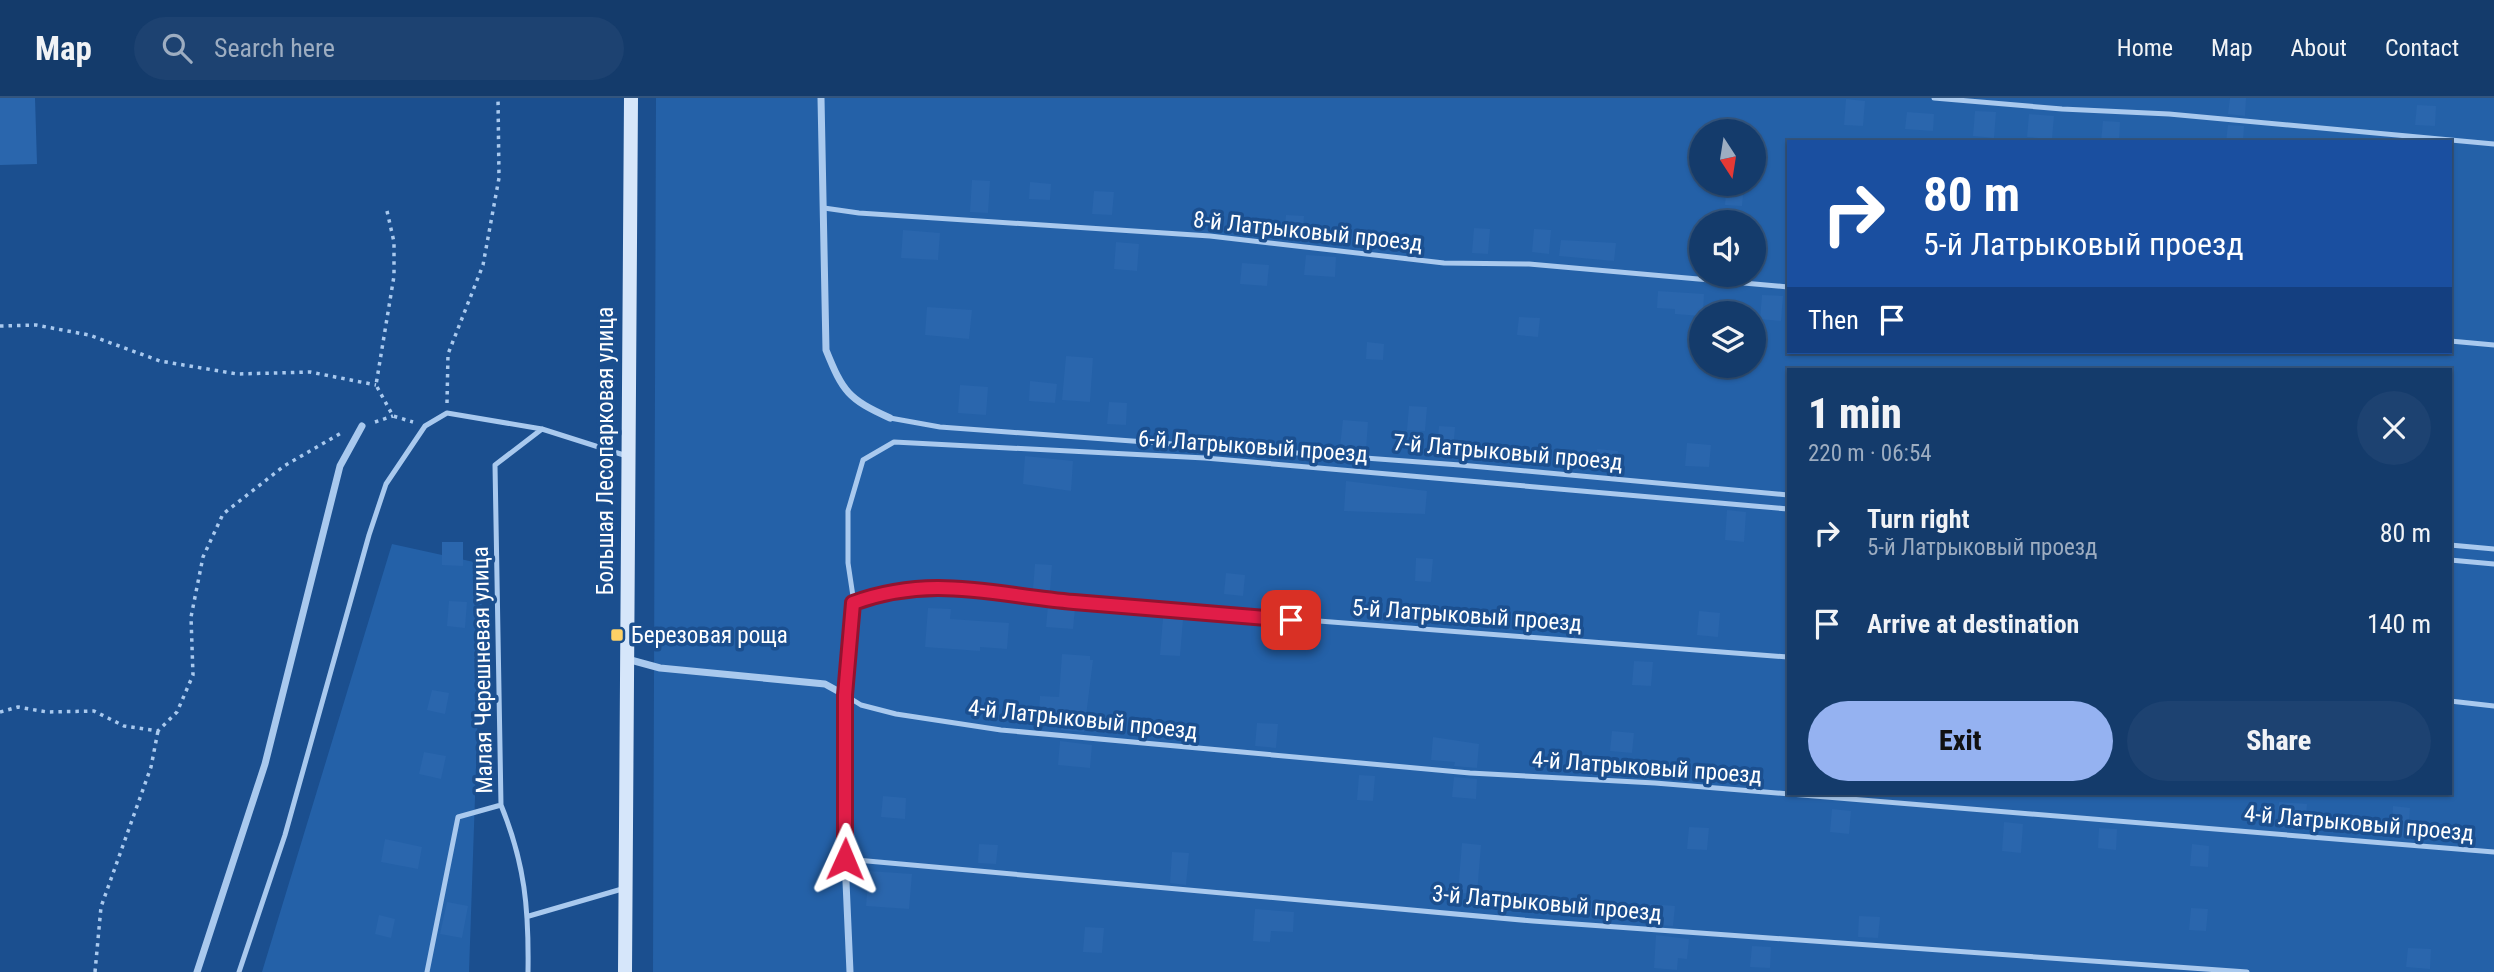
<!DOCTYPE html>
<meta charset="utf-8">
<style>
body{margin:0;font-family:"Roboto Condensed",sans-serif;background:#1d4271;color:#f1f3f6;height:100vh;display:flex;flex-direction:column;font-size:26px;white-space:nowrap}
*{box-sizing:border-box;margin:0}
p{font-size:23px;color:#9dadc1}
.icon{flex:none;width:38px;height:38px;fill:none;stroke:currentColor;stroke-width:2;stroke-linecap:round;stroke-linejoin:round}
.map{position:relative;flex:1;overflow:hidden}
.panel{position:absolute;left:1787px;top:270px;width:665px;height:427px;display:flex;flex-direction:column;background:#143b6b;border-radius:0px;box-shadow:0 2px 5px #0004,0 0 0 2px #33557e}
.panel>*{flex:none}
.top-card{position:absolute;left:1787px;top:42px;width:665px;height:214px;border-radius:0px;box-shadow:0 2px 5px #0004,0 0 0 2px #33557e;background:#1a4fa0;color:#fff;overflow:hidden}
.needle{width:46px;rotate:168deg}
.tools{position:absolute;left:1689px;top:21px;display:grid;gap:14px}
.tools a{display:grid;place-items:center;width:77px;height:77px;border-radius:50%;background:#143b6b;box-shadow:0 2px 5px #0004,0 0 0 2px #33557e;font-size:35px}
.pin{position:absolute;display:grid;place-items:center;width:60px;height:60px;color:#fff;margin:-30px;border-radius:14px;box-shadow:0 4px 10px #0006}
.me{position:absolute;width:77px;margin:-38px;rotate:1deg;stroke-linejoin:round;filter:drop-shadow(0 0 5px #0008)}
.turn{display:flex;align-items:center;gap:24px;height:147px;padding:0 21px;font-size:32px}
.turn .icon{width:91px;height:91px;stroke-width:2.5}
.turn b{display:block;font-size:49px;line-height:60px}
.then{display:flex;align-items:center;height:66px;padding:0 21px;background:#0003;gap:14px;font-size:26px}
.round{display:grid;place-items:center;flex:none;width:74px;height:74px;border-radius:37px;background:#1d4271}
.head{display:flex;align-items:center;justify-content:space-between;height:119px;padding:0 21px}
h1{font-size:42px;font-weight:800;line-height:52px}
.button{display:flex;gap:14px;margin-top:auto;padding:14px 21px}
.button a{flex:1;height:80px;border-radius:42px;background:#95b2f1;color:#111;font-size:28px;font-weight:800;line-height:80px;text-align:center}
.button a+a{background:#1d4271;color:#f1f3f6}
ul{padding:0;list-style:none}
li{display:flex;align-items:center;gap:21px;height:91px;padding:0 21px}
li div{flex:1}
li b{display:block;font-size:26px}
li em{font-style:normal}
header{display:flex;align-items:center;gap:42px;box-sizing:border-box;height:98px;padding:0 35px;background:#143b6b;border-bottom:2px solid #33557e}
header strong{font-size:33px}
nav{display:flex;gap:38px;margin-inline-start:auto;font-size:24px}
.search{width:490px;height:63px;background:#1d4271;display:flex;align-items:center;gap:18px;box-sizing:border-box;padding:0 24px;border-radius:38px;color:#9dadc1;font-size:26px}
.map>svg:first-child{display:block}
.green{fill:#2461a8;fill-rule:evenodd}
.building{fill:#2a66ad}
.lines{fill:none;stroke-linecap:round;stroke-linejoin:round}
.path{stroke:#a9c9ee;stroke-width:3.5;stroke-dasharray:3.5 5;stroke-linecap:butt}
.service{stroke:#a9c9ee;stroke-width:5}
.minor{stroke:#a9c9ee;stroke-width:7}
.secondary{stroke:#d6e6fa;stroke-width:14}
.route-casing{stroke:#92132f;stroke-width:18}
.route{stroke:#e11d48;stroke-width:12}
.poi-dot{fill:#ffd166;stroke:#1b4f8f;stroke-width:2.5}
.labels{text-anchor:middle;stroke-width:7;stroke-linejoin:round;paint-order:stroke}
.street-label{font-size:23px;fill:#fff;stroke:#1b4f8f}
.poi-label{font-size:23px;fill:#fff;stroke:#1b4f8f;text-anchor:start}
</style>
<header>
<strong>Map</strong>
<div class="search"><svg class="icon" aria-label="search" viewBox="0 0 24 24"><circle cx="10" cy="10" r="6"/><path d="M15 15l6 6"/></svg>Search here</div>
<nav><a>Home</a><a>Map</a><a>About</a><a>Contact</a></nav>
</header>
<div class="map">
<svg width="2494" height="874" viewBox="0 0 2494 874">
<rect width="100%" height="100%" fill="#1b4f8f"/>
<!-- green -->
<path class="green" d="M656,0H2494V874H653ZM1701,33H1754V86H1701ZM1788,44H2450V254H1788ZM1701,124H1754V177H1701ZM1701,215H1754V268H1701ZM1788,271H2450V695H1788Z
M392,446L483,466L469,874H262Z"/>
<!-- building -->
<path class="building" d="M0,0H35L37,66L0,67Z
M2230,0H2246L2245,18L2228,16Z
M1846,1L1865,3L1863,28L1844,27Z
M2417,7L2436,8L2435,28L2415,27Z
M1975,13L1996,14L1994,40L1973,38Z
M1907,14L1934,16L1933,33L1905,31Z
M2029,16L2054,18L2052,41L2027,39Z
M2103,23L2120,24L2119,44H2101Z
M2228,27L2244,28L2243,44H2226Z
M972,82L990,83L988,115L970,114Z
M1030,84L1051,86L1050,102L1029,101Z
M1727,86H1744L1742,108L1725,107Z
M1094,93L1114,94L1112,117L1092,116Z
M1286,117L1304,118L1302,142L1284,140Z
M1474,130L1490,131L1488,156L1472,155Z
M1534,131L1551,132L1549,156L1532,154Z
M903,132L940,135L938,162L901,160Z
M1561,142L1616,145L1614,163L1559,158Z
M1116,144L1139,146L1137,173L1114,171Z
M1306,157L1336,159L1335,179L1304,177Z
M1242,165L1269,167L1267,188L1240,186Z
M1658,193L1704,196L1703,215L1701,218L1675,216V211L1657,210Z
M1762,197L1783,198L1781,223L1760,221Z
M927,209L972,212L969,241L925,237Z
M1519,219L1540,220L1538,239L1517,237Z
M1367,244L1384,246L1383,262L1366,261Z
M1066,258L1093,260L1090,304L1062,302Z
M1030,283L1057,286L1055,305L1029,303Z
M960,287L988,289L986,317L958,315Z
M1109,304L1127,305L1126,327L1107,326Z
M1409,308L1427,309L1425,333L1407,332Z
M1343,322L1368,324L1366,352L1340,349Z
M1439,328L1455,329L1453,354L1437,353Z
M1687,345L1711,347L1709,369L1685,368Z
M1597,351L1618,353L1616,370L1596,369Z
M1025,358L1073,363L1071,393L1023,386Z
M1346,383L1427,393L1425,416L1344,413Z
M1727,412L1746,414L1744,444L1725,442Z
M442,444H463V468L442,467Z
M1416,460L1433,461L1431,484L1415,483Z
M1035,466L1052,467L1050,493L1033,491Z
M1226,475L1245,477L1243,498L1224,496Z
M449,503L467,504L465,530L447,528Z
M1048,507L1075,510L1073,531L1046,529Z
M928,510L951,511L950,521L1009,525L1007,551L980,549V553L925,549Z
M1699,513L1720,515L1718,539L1697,537Z
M1163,520L1183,522L1180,558L1160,557Z
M1062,556L1090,558V562H1093L1084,634L1061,632L1062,617L1039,615L1040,598L1059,599Z
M1634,563L1653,564L1651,588L1632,587Z
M432,592L449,595L445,616L427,612Z
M1257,625L1278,626L1276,650L1255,648Z
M1612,633L1634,635L1632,655L1610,653Z
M1433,639L1479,646L1477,670L1454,668L1455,664L1431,662Z
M1060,643L1092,647L1090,670L1058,667Z
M424,654L446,658L441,681L419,676Z
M1359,677L1375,678L1373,703L1357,702Z
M1454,679L1477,681L1476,701L1452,699Z
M883,698L906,700L905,721L881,719Z
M2279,704L2307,706L2305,732L2277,730Z
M2393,708L2410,710L2408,739L2391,737Z
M1832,711L1851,713L1849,736L1830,734Z
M2004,724L2023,726L2021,755L2002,753Z
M1689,729L1709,730L1707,752L1687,751Z
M2099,730L2117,731L2116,752L2098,750Z
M385,741L422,749L418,771L381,764Z
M1462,745L1481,747L1477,796L1458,795Z
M979,746L998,747L996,766L978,765Z
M2192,746L2209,748L2208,769L2190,768Z
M1172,754L1189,755L1186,787L1170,785Z
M869,773L912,776L909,811L866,808Z
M447,804L468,808L462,840L440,836Z
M1650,806L1675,808L1673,828L1657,827V823L1649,822Z
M2191,810L2208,811L2206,833L2189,832Z
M1255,811L1294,814L1293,834L1271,833L1270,844L1253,843Z
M379,817L395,821L391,840L375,836Z
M1859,818L1880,819L1878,840L1858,839Z
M1085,829L1104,830L1102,855L1083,854Z
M1656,837L1689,841L1687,861L1678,860L1677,872L1654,870Z
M1752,848L1771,849L1770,870L1750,869Z
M2408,850L2431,851L2430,871L2406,869Z"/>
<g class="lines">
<!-- path -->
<path class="path" d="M387,113L394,144V178L376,287L393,318L413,324
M0,228L36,227L89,237L160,263L237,276L310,274L376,287
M447,305L448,256L483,167L499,80L498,0
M375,324L393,318
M0,614L18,609L47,614L94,613L124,628L158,633L177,614L193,577L191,519L203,459L223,416L284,368L341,335
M95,874L101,809L151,669L158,633"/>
<!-- service -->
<path class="service" d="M1934,0L2062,11L2169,16L2494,46
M824,110L859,115L1210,138L1444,165L1529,166L1788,189
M2450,243L2494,247
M890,320L940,329L1460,367L1788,397
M1788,411L1205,360L894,344L863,362L848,413V465L854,505L887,492L936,488L1071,504L1788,559
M2450,447L2494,451
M2450,462L2494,466
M845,597L861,607L896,616L1001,632L1470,675L1655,685L2494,754
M2450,603L2494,608
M845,761L1533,823L2247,874
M529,818L622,791
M239,874L285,737L369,437L386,386L425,328L447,315L542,331L627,358
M427,874L458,719L501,707
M528,874C529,811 525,766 501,707L495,367L542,331"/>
<!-- minor -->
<path class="minor" d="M821,0L826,252C843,294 848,301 890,320
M627,561L660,570L825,586L845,597
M197,874L265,666L340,368L362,328
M850,874L845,761V597L854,505"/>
<!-- secondary -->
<path class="secondary" d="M625,874L631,0"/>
</g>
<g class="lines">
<defs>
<path id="route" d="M845,761V597L853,505C933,476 993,497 1074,504C1146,510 1219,516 1291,522"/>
</defs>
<!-- route casing -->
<use href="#route" class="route-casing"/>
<!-- route -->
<use href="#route" class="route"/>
</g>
<!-- markers -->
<rect class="poi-dot" x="610" y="530" width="14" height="14" rx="3.5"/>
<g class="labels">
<!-- street labels -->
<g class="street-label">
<text transform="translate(1308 133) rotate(6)" y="8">8-й Латрыковый проезд</text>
<text transform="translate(1253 348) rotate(4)" y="8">6-й Латрыковый проезд</text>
<text transform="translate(605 353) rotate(-90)" y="8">Большая Лесопарковая улица</text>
<text transform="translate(1508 354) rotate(5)" y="8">7-й Латрыковый проезд</text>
<text transform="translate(1467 517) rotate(4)" y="8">5-й Латрыковый проезд</text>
<text transform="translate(482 572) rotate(-91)" y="8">Малая Черешневая улица</text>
<text transform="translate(1083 621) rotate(6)" y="8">4-й Латрыковый проезд</text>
<text transform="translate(1647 669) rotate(4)" y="8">4-й Латрыковый проезд</text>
<text transform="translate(2359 725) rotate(5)" y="8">4-й Латрыковый проезд</text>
<text transform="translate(1547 805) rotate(5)" y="8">3-й Латрыковый проезд</text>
</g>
<!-- poi labels -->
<g class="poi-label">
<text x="631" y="545">Березовая роща</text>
</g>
</g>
</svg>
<div class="tools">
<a><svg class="needle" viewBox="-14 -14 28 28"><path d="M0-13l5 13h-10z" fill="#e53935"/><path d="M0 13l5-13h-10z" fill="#9dadc1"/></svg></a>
<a><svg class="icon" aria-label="sound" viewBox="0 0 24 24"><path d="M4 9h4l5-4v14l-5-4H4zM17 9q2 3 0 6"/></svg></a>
<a><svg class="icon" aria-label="layers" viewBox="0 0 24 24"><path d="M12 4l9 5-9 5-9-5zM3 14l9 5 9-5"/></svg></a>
</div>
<div class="pin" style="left:1291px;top:522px;background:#d93025"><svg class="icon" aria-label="arrive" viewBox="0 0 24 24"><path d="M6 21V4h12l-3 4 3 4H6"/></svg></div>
<svg class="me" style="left:845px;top:761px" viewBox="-20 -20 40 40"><path d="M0-17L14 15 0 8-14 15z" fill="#e11d48" stroke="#fff" stroke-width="4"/></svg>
<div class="top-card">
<div class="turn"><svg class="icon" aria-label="right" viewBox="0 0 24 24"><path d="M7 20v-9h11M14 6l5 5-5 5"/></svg><div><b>80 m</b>5-й Латрыковый проезд</div></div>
<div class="then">Then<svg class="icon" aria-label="arrive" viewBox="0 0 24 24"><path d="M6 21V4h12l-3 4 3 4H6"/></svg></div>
</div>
<section class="panel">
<div class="head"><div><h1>1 min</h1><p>220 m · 06:54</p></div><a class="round"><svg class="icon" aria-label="close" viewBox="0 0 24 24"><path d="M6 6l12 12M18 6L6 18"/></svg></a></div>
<ul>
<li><svg class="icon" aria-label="right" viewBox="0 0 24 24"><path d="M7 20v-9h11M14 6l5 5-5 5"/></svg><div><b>Turn right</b><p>5-й Латрыковый проезд</p></div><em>80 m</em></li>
<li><svg class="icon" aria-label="arrive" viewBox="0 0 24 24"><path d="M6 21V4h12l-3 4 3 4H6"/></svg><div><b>Arrive at destination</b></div><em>140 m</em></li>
</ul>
<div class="button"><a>Exit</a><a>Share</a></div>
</section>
</div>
